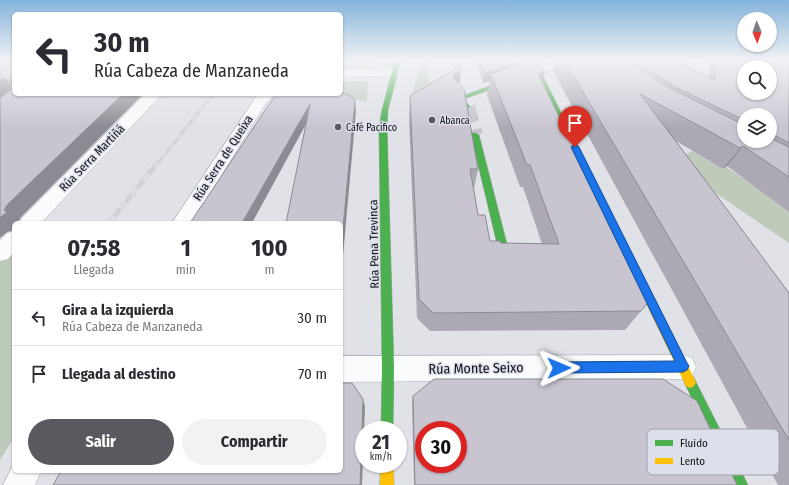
<!DOCTYPE html>
<html lang="es">
<meta charset="utf-8">
<style>
body{margin:0;font-family:"Fira Sans Condensed",sans-serif;background:#f2f2f3;color:#2b2b33;height:100vh;display:flex;flex-direction:column;font-size:15px;white-space:nowrap}
*{box-sizing:border-box;margin:0}
p{font-size:13px;color:#7c7c81}
.icon{flex:none;width:22px;height:22px;fill:none;stroke:currentColor;stroke-width:2;stroke-linecap:round;stroke-linejoin:round}
.map{position:relative;flex:1;overflow:hidden}
.side{position:absolute;left:12px;top:221px;width:331px;height:252px;display:flex;flex-direction:column;background:#fff;border-radius:6px;box-shadow:0 1px 3px #0004}
.side>*{flex:none}
.hud{position:absolute;left:12px;top:12px;width:331px;height:84px;border-radius:6px;box-shadow:0 1px 3px #0004;background:#fff;color:#2b2b33;overflow:hidden}
.needle{width:26px;rotate:178deg}
.tools{position:absolute;left:737px;top:12px;display:grid;gap:8px}
.tools a{display:grid;place-items:center;width:40px;height:40px;border-radius:50%;background:#fff;box-shadow:0 1px 3px #0004;font-size:20px}
.speed{position:absolute;left:355px;top:421px;display:flex;gap:8px;font-size:20px;font-weight:700;text-align:center}
.speed>*{display:grid;place-content:center;width:52px;height:52px;border-radius:50%;background:#fff;box-shadow:0 1px 3px #0004;line-height:1}
.speed small{font-size:10px;font-weight:400}
.speed .limit{border:6px solid #d22;background:#fff;color:#111}
.pin{position:absolute;display:grid;place-items:center;width:34px;height:34px;color:#fff;margin:-41px -17px;border-radius:50% 50% 50% 0;rotate:-45deg;box-shadow:0 0 4px #0007}
.pin .icon{rotate:45deg}
.me{position:absolute;width:44px;margin:-22px;rotate:89deg;stroke-linejoin:round;filter:drop-shadow(0 0 3px #0008)}
.turn{display:flex;align-items:center;gap:14px;height:84px;padding:0 16px;font-size:18px}
.turn .icon{width:52px;height:52px;stroke-width:2.5}
.turn b{display:block;font-size:28px;line-height:34px}
.eta{display:flex;justify-content:space-evenly;align-items:center;height:68px;text-align:center}
.eta b{font-size:24px;font-weight:700;line-height:28px}
.cta{display:flex;gap:8px;margin-top:auto;padding:8px 16px}
.cta a{flex:1;height:46px;border-radius:24px;background:#595a5f;color:#fff;font-size:16px;font-weight:700;line-height:46px;text-align:center}
.cta a+a{background:#f2f2f3;color:#2b2b33}
ul{padding:0;list-style:none}
li{display:flex;align-items:center;gap:12px;height:56px;padding:0 16px;border-top:1px solid #e1e1e2}
li div{flex:1}
li b{display:block;font-size:15px}
li em{font-style:normal}
.map>svg:first-child{display:block}
.green{fill:#becbbb}
.lines{fill:none;stroke-linecap:round;stroke-linejoin:round}
.secondary-tunnel{stroke:#c1c3c8;stroke-width:16;stroke-dasharray:16 8;stroke-linecap:butt}
.street-casing{stroke:#adaeb3;stroke-width:1}
.fast-casing{stroke:#adaeb3;stroke-width:1}
.slow-casing{stroke:#adaeb3;stroke-width:1}
.street{fill:#fafbfc;fill-rule:evenodd}
.fast{fill:#4caf50;fill-rule:evenodd}
.slow{fill:#ffc107;fill-rule:evenodd}
.rail-far1-casing{stroke:#d0d1d3;stroke-width:3}
.rail-casing{stroke:#d0d1d3;stroke-width:4.5}
.rail-far1{stroke:#dde0eb;stroke-width:2;stroke-dasharray:6;stroke-linecap:butt}
.rail{stroke:#dde0eb;stroke-width:3;stroke-dasharray:9;stroke-linecap:butt}
.wall{fill:#aca9b4;fill-rule:evenodd}
.shaded-wall{fill:#8c8a92}
.building{fill:#c8c5d1;stroke:#8c8a92;fill-rule:evenodd}
.route{fill:#1a73e8;stroke:#114b97}
.poi-dot{fill:#595a5f;stroke:#dde0eb;stroke-width:1.5}
.labels{text-anchor:middle;stroke-width:3;stroke-linejoin:round;paint-order:stroke}
.far-poi-label{font-size:10px;fill:#101115;stroke:#dde0eb;text-anchor:start}
.street-label{font-size:12px;fill:#101115;stroke:#dde0eb}
.near-street-label{font-size:14px;fill:#101115;stroke:#dde0eb}
.key{fill:#dde0eb;stroke:#a0a2ab;stroke-width:1}
.key-label{font-size:11px;fill:#101115}
</style>
<div class="map">
<svg width="789" height="485" viewBox="0 0 789 485">
<rect width="100%" height="100%" fill="#e0e2e8"/>
<!-- green -->
<path class="green" d="M341,60L371,62L369,66L365,67L341,68Z
M426,60L427,76L435,88L411,117C409,100 416,73 426,60Z
M364,81L368,82L367,100L366,102L332,94H341V82Z
M692,151L723,169L726,167L768,195L789,212V243L677,167L683,156Z
M14,246V438L0,460V261Z"/>
<g class="lines">
<!-- secondary-tunnel -->
<path class="secondary-tunnel" d="M467,107L475,135"/>
<defs>
<path id="street" d="M553,60H574L572,63L536,75L531,74L529,71L531,68Z
M394,68L399,69L401,72L399,75L341,78V70Z
M145,94H162L41,223H19L22,218Z
M258,94H274L266,103L192,223H172Z
M14,231V252L8,259L0,261V240L7,233Z
M683,355L692,358L696,367L692,376L683,379L341,382V356Z
M14,463V471H41L35,485H3Z"/>
<path id="fast" d="M395,60H401L388,110L387,127L394,369L393,430H381L382,369L379,127L382,110Z
M534,70H538L544,78L607,205L606,207H600L599,205L535,74L464,99L470,107L469,108H465L457,98Z
M472,133H475L479,135L508,248L506,251H500L498,248L471,135Z
M690,376L694,378L748,485H734L684,382L686,378Z"/>
<path id="slow" d="M603,202L607,205L694,378L696,382L694,386L690,388L686,386L599,205Z
M381,464H393L394,485H380Z"/>
</defs>
<!-- street casing -->
<use href="#street" class="street-casing"/>
<!-- fast casing -->
<use href="#fast" class="fast-casing"/>
<!-- slow casing -->
<use href="#slow" class="slow-casing"/>
<!-- street -->
<use href="#street" class="street"/>
<!-- fast -->
<use href="#fast" class="fast"/>
<!-- slow -->
<use href="#slow" class="slow"/>
<defs>
<path id="rail-far1" d="M155,167L213,94"/>
<path id="rail" d="M109,223L155,166"/>
</defs>
<!-- rail-far1 casing -->
<use href="#rail-far1" class="rail-far1-casing"/>
<!-- rail casing -->
<use href="#rail" class="rail-casing"/>
<!-- rail-far1 -->
<use href="#rail-far1" class="rail-far1"/>
<!-- rail -->
<use href="#rail" class="rail"/>
</g>
<!-- wall -->
<path class="wall" d="M0,60H14V94H143L21,217L18,222L0,238Z
M475,60H530L542,81L641,311L625,330L430,331L417,318L409,118L410,96L461,71L459,84L478,169L474,189L478,215L490,241L501,243L542,244L523,187H520L487,95L490,81L483,83Z
M556,60H673L709,77L710,62L711,60H782L789,65V60V212L727,166L723,169L676,141L789,293V485H778L553,71ZM744,115H770V141H744Z
M413,396L737,485H414L412,405Z"/>
<!-- shaded-wall -->
<path class="shaded-wall" d="M524,60H530L528,68L491,74L490,81L483,83L485,73Z
M461,71L458,92L453,77L455,73Z
M545,71L539,92L538,74Z
M4,78L14,91L0,101V81Z
M123,94H143L21,217L18,222L19,223H14V230L7,232L0,238V217L8,204Z
M355,100L356,111L341,278V249Z
M310,104L311,115L252,223H242Z
M743,146L727,166L723,169L740,148Z
M363,399L365,407L362,485H360Z"/>
<!-- building -->
<path class="building" d="M0,60H14V80H6L4,78L0,81Z
M480,60H524L485,73Z
M531,60H539L545,71L538,74L650,300L641,311L433,313L419,299L410,96L460,66L461,71L455,73L453,77L464,89L478,169H470L478,215H485L490,241H500L501,243L559,244L530,165H527L491,74Z
M564,60H626L668,87L744,125V141H770V138L789,147V177L743,146L740,148L640,94L702,176L789,293V440Z
M633,60H673L715,80L716,60H782L789,65V143L770,133V115H744V120L675,87ZM744,67H770V93H744Z
M14,87V94H123L8,204L4,210L7,212L1,217H0V98Z
M341,93L349,95L355,100L341,249V223H286L310,104L242,223H190L276,94H341Z
M434,379H663L697,401L737,485H415L413,396ZM424,430H458V464H424Z
M341,383H352L363,399L360,485H53L61,471H341Z"/>
<!-- sky -->
<linearGradient id="sky" x2="0" y2="1"><stop stop-color="#83b3db"/><stop offset="0.47" stop-color="#f1f2f5"/><stop offset="1" stop-color="#f1f2f5" stop-opacity="0"/></linearGradient>
<rect width="789" height="128" fill="url(#sky)"/>
<!-- route -->
<path class="route" d="M575,144L579,147L687,363L689,366L687,370L683,372L559,373L555,372L553,368L555,364L559,362L675,361L571,147Z"/>
<!-- markers -->
<g class="poi-dot">
<circle cx="432" cy="120" r="4"/>
<circle cx="338" cy="127" r="4"/>
</g>
<g class="labels">
<!-- far-poi labels -->
<g class="far-poi-label">
<text x="440" y="124">Abanca</text>
<text x="346" y="131">Café Pacífico</text>
</g>
<!-- street labels -->
<g class="street-label">
<text transform="translate(92 158) rotate(-46)" y="4">Rúa Serra Martiñá</text>
<text transform="translate(223 158) rotate(-57)" y="4">Rúa Serra de Queixa</text>
<text transform="translate(374 244) rotate(-91)" y="4">Rúa Pena Trevinca</text>
</g>
<!-- near-street labels -->
<g class="near-street-label">
<text transform="translate(476 368) rotate(-1)" y="5">Rúa Monte Seixo</text>
</g>
</g>
<!-- legend -->
<rect x="647" y="429" width="132" height="46" rx="6" class="key"/>
<rect x="655" y="440" width="18" height="6" fill="#4caf50"/>
<rect x="655" y="458" width="18" height="6" fill="#ffc107"/>
<g class="key-label">
<text x="680" y="447">Fluido</text>
<text x="680" y="465">Lento</text>
</g>
</svg>
<div class="tools">
<a><svg class="needle" viewBox="-14 -14 28 28"><path d="M0-13l5 13h-10z" fill="#e53935"/><path d="M0 13l5-13h-10z" fill="#7c7c81"/></svg></a>
<a><svg class="icon" aria-label="search" viewBox="0 0 24 24"><circle cx="10" cy="10" r="6"/><path d="M15 15l6 6"/></svg></a>
<a><svg class="icon" aria-label="layers" viewBox="0 0 24 24"><path d="M12 4l9 5-9 5-9-5zM3 14l9 5 9-5"/></svg></a>
</div>
<div class="speed"><div>21<small>km/h</small></div><div class="limit">30</div></div>
<div class="pin" style="left:575px;top:147px;background:#d93025"><svg class="icon" aria-label="arrive" viewBox="0 0 24 24"><path d="M6 21V4h12l-3 4 3 4H6"/></svg></div>
<svg class="me" style="left:559px;top:368px" viewBox="-20 -20 40 40"><path d="M0-17L14 15 0 8-14 15z" fill="#1a73e8" stroke="#fff" stroke-width="4"/></svg>
<div class="hud">
<div class="turn"><svg class="icon" aria-label="left" viewBox="0 0 24 24"><path d="M17 20v-9H6M10 6l-5 5 5 5"/></svg><div><b>30 m</b>Rúa Cabeza de Manzaneda</div></div>
</div>
<section class="side">
<div class="eta">
<div><b>07:58</b><p>Llegada</p></div>
<div><b>1</b><p>min</p></div>
<div><b>100</b><p>m</p></div>
</div>
<ul>
<li><svg class="icon" aria-label="left" viewBox="0 0 24 24"><path d="M17 20v-9H6M10 6l-5 5 5 5"/></svg><div><b>Gira a la izquierda</b><p>Rúa Cabeza de Manzaneda</p></div><em>30 m</em></li>
<li><svg class="icon" aria-label="arrive" viewBox="0 0 24 24"><path d="M6 21V4h12l-3 4 3 4H6"/></svg><div><b>Llegada al destino</b></div><em>70 m</em></li>
</ul>
<div class="cta"><a>Salir</a><a>Compartir</a></div>
</section>
</div>
